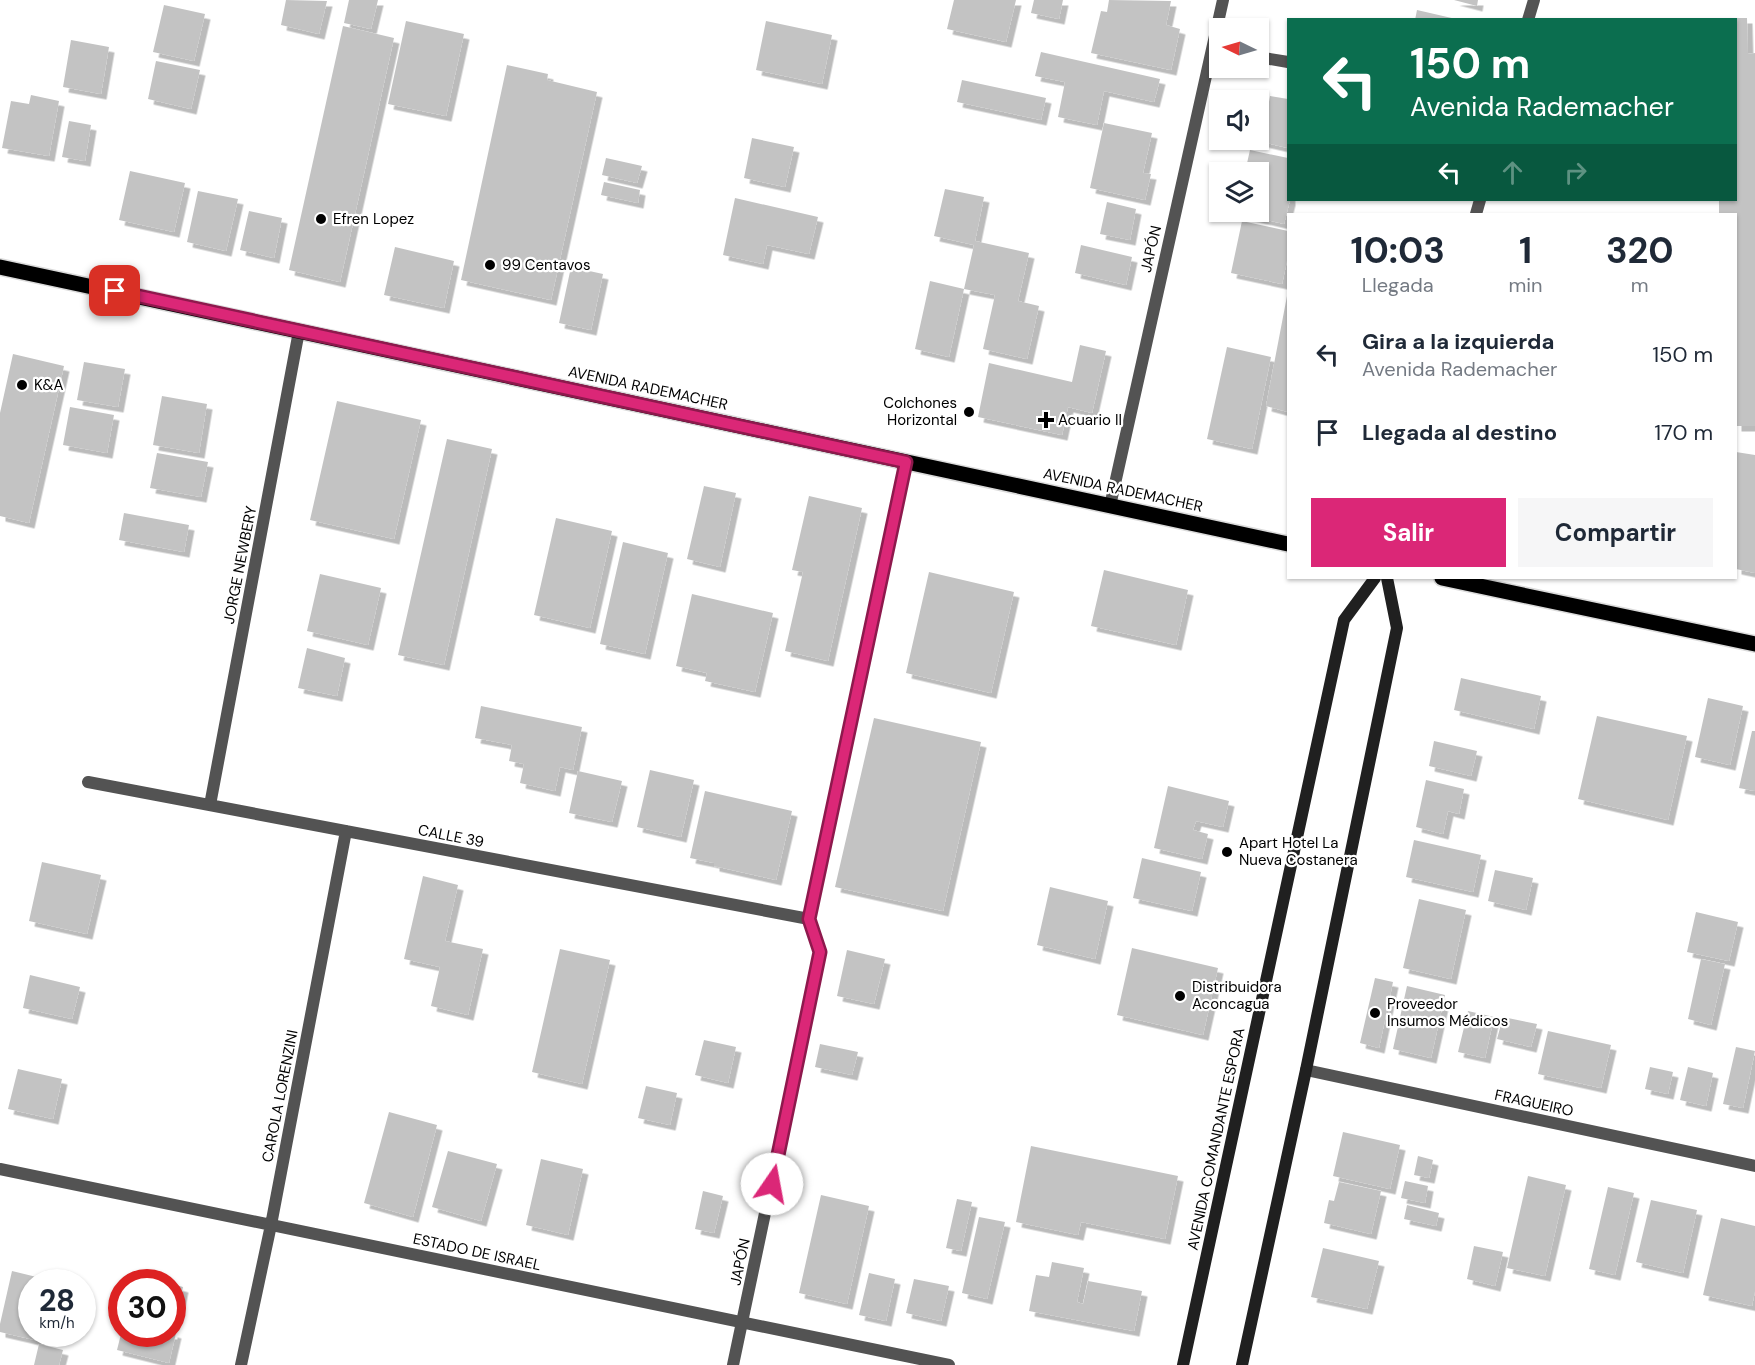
<!DOCTYPE html>
<html lang="es">
<meta charset="utf-8">
<style>
body{margin:0;font-family:"DM Sans",sans-serif;background:#f6f6f7;color:#1f2937;height:100vh;display:flex;flex-direction:column;font-size:22px;white-space:nowrap}
*{box-sizing:border-box;margin:0}
p{font-size:20px;color:#747a83}
.icon{flex:none;width:33px;height:33px;fill:none;stroke:currentColor;stroke-width:2;stroke-linecap:round;stroke-linejoin:round}
.map{position:relative;flex:1;overflow:hidden}
.sheet{position:absolute;left:1287px;top:213px;width:450px;height:366px;display:flex;flex-direction:column;background:#fff;border-radius:0px;box-shadow:0 2px 4px #0004}
.sheet>*{flex:none}
.top-card{position:absolute;left:1287px;top:18px;width:450px;height:183px;border-radius:0px;box-shadow:0 2px 4px #0004;background:#0b6e4f;color:#fff;overflow:hidden}
.needle{width:39px;rotate:275deg}
.fabs{position:absolute;left:1209px;top:18px;display:grid;gap:12px}
.fabs a{display:grid;place-items:center;width:60px;height:60px;border-radius:0px;background:#fff;box-shadow:0 2px 4px #0004;font-size:30px}
.speed{position:absolute;left:18px;top:1269px;display:flex;gap:12px;font-size:30px;font-weight:700;text-align:center}
.speed>*{display:grid;place-content:center;width:78px;height:78px;border-radius:50%;background:#fff;box-shadow:0 2px 4px #0004;line-height:1}
.speed small{font-size:15px;font-weight:400}
.speed .limit{border:9px solid #d22;background:#fff;color:#111}
.pin{position:absolute;display:grid;place-items:center;width:51px;height:51px;color:#fff;margin:-26px;border-radius:12px;box-shadow:0 3px 9px #0006}
.me{position:absolute;width:66px;margin:-33px;rotate:12deg;stroke-linejoin:round;filter:drop-shadow(0 0 4px #0008)}
.turn{display:flex;align-items:center;gap:21px;height:126px;padding:0 24px;font-size:27px}
.turn .icon{width:78px;height:78px;stroke-width:2.5}
.turn b{display:block;font-size:42px;line-height:51px}
.lanes{display:flex;align-items:center;height:57px;padding:0 24px;background:#0003;justify-content:center;gap:30px;direction:ltr}
.lanes .off{opacity:.35}
.eta{display:flex;justify-content:space-evenly;align-items:center;height:102px;text-align:center}
.eta b{font-size:36px;font-weight:700;line-height:42px}
.button{display:flex;gap:12px;margin-top:auto;padding:12px 24px}
.button a{flex:1;height:69px;border-radius:0px;background:#db2777;color:#fff;font-size:24px;font-weight:700;line-height:69px;text-align:center}
.button a+a{background:#f6f6f7;color:#1f2937}
ul{padding:0;list-style:none}
li{display:flex;align-items:center;gap:18px;height:78px;padding:0 24px}
li div{flex:1}
li b{display:block;font-size:22px}
li em{font-style:normal}
.map>svg:first-child{display:block}
.building{fill:#c3c3c3;filter:url(#shadow)}
.lines{fill:none;stroke-linecap:round;stroke-linejoin:round}
.primary-casing{stroke:#dbdbdb;stroke-width:18}
.minor{stroke:#535353;stroke-width:12}
.tertiary{stroke:#535353;stroke-width:12}
.secondary{stroke:#202020;stroke-width:12}
.primary{stroke:#000;stroke-width:15}
.route-casing{stroke:#8e194d;stroke-width:15}
.route{stroke:#db2777;stroke-width:10}
.poi-dot{fill:#000;stroke:#fff;stroke-width:2}
.labels{text-anchor:middle;stroke-width:4.5;stroke-linejoin:round;paint-order:stroke}
.poi-label{font-size:15px;fill:#000;stroke:#fff;text-anchor:start}
.street-label{font-size:15px;fill:#000;stroke:#fff}
</style>
<div class="map">
<svg width="1755" height="1365" viewBox="0 0 1755 1365">
<defs>
<filter id="shadow"><feDropShadow dx="5.5" dy="5.5" stdDeviation="0" flood-color="#0004"/></filter>
</defs>
<rect width="100%" height="100%" fill="#fff"/>
<!-- building -->
<path class="building" d="M286,0L327,1L319,34L281,25Z
M349,0H378L371,29L344,23Z
M954,0H1016L1006,42L947,29Z
M1034,0H1063L1059,19L1031,13Z
M1109,0L1171,1L1166,25L1180,29L1171,70L1091,53L1101,11L1107,12Z
M1454,0H1478L1477,6Z
M164,5L205,14L194,61L153,52Z
M1417,10L1456,19V20H1415Z
M1736,18H1747L1748,54L1755,53V426H1736V214H1719V200H1736Z
M406,21L464,34L446,116L388,104Z
M766,21L832,35L822,84L756,70Z
M343,26L394,38L340,282L289,270Z
M71,40L109,47L101,94L63,87Z
M1041,52L1160,79L1154,102L1104,91L1097,125L1058,117L1065,82L1035,76Z
M156,61L200,70L191,109L148,99Z
M507,65L548,74L547,80L597,92L551,300L461,280Z
M962,80L1046,98L1041,120L957,102Z
M31,95L59,101L49,156L2,148L11,101L29,104Z
M1270,96L1288,99V148L1262,142Z
M69,121L91,125L85,161L62,157Z
M1104,123L1152,133L1143,173L1151,174L1145,200L1090,188Z
M752,138L794,147L785,187L744,178Z
M1250,150L1288,158L1290,200L1284,224L1233,212H1258V172H1245Z
M606,158L642,166L637,183L602,175Z
M130,171L185,183L174,232L119,220Z
M604,182L640,190L638,203L601,195Z
M945,189L984,197L975,241L1029,253L1018,301L1039,306L1027,359L983,349L995,295L964,289L974,245L934,236Z
M198,191L238,199L226,251L187,242Z
M735,198L818,217L809,254L767,245L763,264L723,255Z
M1107,202L1136,209L1130,240L1100,234Z
M249,211L282,218L274,258L240,250Z
M1242,221L1288,231V256L1282,284L1231,273Z
M1081,245L1132,257L1126,285L1075,273Z
M395,247L454,261L444,308L384,295Z
M571,267L603,274L591,330L559,323Z
M930,281L964,289L949,357L915,349Z
M1287,296H1288V412L1266,406Z
M1080,345L1106,351L1092,413L1068,407L1062,435L978,417L989,363L1072,382Z
M1227,347L1271,357L1252,449L1207,439Z
M13,354L64,366L29,523L0,516V413Z
M84,362L125,369L118,407L77,400Z
M162,396L207,404L199,453L153,445Z
M337,401L421,420L394,539L310,520Z
M70,407L114,415L107,453L63,445Z
M447,439L492,449L444,665L398,655Z
M1736,452L1755,455V573L1736,569Z
M157,453L208,462L201,497L150,488Z
M704,486L736,493L720,567L687,559Z
M809,496L862,508L828,661L785,651L803,572L792,570Z
M124,513L189,525L184,552L119,540Z
M556,518L612,531L590,628L534,615Z
M623,542L668,553L645,654L600,644Z
M1104,570L1188,590L1176,645L1091,626Z
M929,572L1014,592L991,693L906,673Z
M320,574L381,588L368,645L307,631Z
M692,594L773,613L755,692L705,681L707,673L676,666Z
M307,648L345,658L337,696L298,688Z
M1461,678L1541,696L1534,729L1454,710Z
M1708,698L1743,706L1730,765L1695,757Z
M481,706L582,727L573,770L560,767L555,791L520,783L524,764L509,761L512,745L475,738Z
M1597,716L1687,736L1668,820L1578,799Z
M874,718L981,742L943,911L835,887Z
M1752,731H1755V791L1739,788Z
M1434,741L1477,751L1471,776L1429,766Z
M650,770L694,780L681,837L637,827Z
M578,771L622,781L612,822L569,813Z
M1426,780L1464,789L1459,814L1448,811L1443,834L1416,827Z
M1168,786L1229,801L1223,827L1196,821L1193,830L1208,834L1202,859L1154,848Z
M705,791L792,811L776,880L714,866V863L690,858Z
M1414,840L1481,855L1473,892L1406,877Z
M1142,858L1201,872L1192,911L1133,898Z
M42,862L101,875L87,934L29,921Z
M1495,870L1533,878L1526,910L1488,901Z
M423,876L458,885L445,941L483,949L468,1015L431,1006L440,967L404,959Z
M1050,887L1108,901L1095,959L1037,945Z
M1419,899L1466,910L1451,979L1403,968Z
M1696,912L1738,922L1729,961L1687,952Z
M1132,948L1218,968L1203,1035L1117,1015Z
M560,949L610,960L582,1084L532,1072Z
M847,950L885,959L874,1004L837,996Z
M1701,959L1725,964L1711,1025L1688,1019Z
M30,975L80,987L72,1019L23,1008Z
M1375,978L1393,982L1379,1048L1360,1043Z
M1407,986L1445,995L1431,1058L1393,1049Z
M1468,1011L1494,1017L1485,1058L1458,1052Z
M1503,1017L1537,1024L1531,1047L1497,1039Z
M1548,1031L1611,1045L1601,1088L1538,1074Z
M704,1040L736,1047L728,1083L695,1075Z
M820,1044L858,1052L852,1075L815,1067Z
M1736,1047L1755,1051L1743,1108L1723,1104Z
M1650,1067L1673,1072L1668,1094L1645,1089Z
M1688,1067L1713,1073L1706,1106L1680,1100Z
M18,1069L62,1079L53,1119L8,1109Z
M646,1086L677,1093L670,1125L638,1118Z
M389,1112L437,1125L413,1217L364,1203Z
M1343,1132L1400,1145L1390,1189L1333,1176Z
M1031,1146L1178,1176L1165,1239L1081,1222L1078,1235L1016,1222Z
M448,1151L497,1164L481,1221L432,1207Z
M1418,1156L1433,1160L1429,1178L1414,1175Z
M541,1159L583,1169L568,1235L526,1225Z
M1528,1176L1566,1185L1545,1276L1507,1268Z
M1405,1181L1428,1186L1425,1203L1401,1198Z
M1339,1182L1381,1191L1371,1234L1324,1223L1329,1200L1334,1201Z
M1608,1187L1634,1193L1615,1275L1589,1269Z
M703,1191L723,1196L714,1233L695,1229Z
M821,1195L869,1206L847,1304L799,1293Z
M957,1199L972,1202L961,1251L946,1248Z
M1651,1200L1697,1210L1683,1273L1636,1262Z
M1407,1205L1439,1213L1436,1226L1404,1219Z
M979,1217L1005,1222L987,1299L962,1293Z
M1721,1218L1755,1226V1291L1752,1306L1703,1295Z
M1474,1246L1503,1252L1495,1286L1467,1279Z
M1323,1248L1379,1261L1367,1309L1311,1297Z
M1052,1262L1084,1268L1077,1302L1083,1304L1088,1281L1142,1291L1134,1331L1029,1311L1036,1275L1049,1277Z
M12,1271L53,1281L52,1282H32V1334H41L39,1341L0,1332V1324Z
M869,1273L895,1279L886,1321L859,1315Z
M132,1275L161,1282H131Z
M914,1279L949,1286L941,1321L906,1313Z
M172,1284L183,1287L177,1316L172,1315Z
M172,1332L176,1333L169,1363L117,1350L121,1334H172Z
M39,1344L63,1350L59,1365H34Z"/>
<g class="lines">
<defs>
<path id="primary" d="M0,267L1288,544
M1442,578L1755,644"/>
</defs>
<!-- primary casing -->
<use href="#primary" class="primary-casing"/>
<!-- minor -->
<path class="minor" d="M1258,57L1288,62
M1110,506L1223,0
M88,782L809,919
M210,805L299,331
M1306,1070L1755,1166
M0,1169L949,1365
M241,1365L271,1225L346,831
M733,1365L820,952L809,919L906,462"/>
<!-- tertiary -->
<path class="tertiary" d="M1528,20L1534,0
M1476,214L1480,200"/>
<!-- secondary -->
<path class="secondary" d="M1183,1365L1344,620L1375,578
M1242,1365L1306,1070L1397,628L1387,578"/>
<!-- primary -->
<use href="#primary" class="primary"/>
</g>
<g class="lines">
<defs>
<path id="route" d="M115,291L906,462L809,919L820,952L772,1184"/>
</defs>
<!-- route casing -->
<use href="#route" class="route-casing"/>
<!-- route -->
<use href="#route" class="route"/>
</g>
<!-- markers -->
<g class="poi-dot">
<circle cx="321" cy="219" r="6"/>
<circle cx="490" cy="265" r="6"/>
<circle cx="22" cy="385" r="6"/>
<circle cx="969" cy="412" r="6"/>
<path d="M1043 411h6v6h6v6h-6v6h-6v-6h-6v-6h6z"/>
<circle cx="1227" cy="852" r="6"/>
<circle cx="1180" cy="996" r="6"/>
<circle cx="1375" cy="1013" r="6"/>
</g>
<g class="labels">
<!-- poi labels -->
<g class="poi-label">
<text x="333" y="224">Efren Lopez</text>
<text x="502" y="270">99 Centavos</text>
<text x="34" y="390">K&amp;A</text>
<text x="957" y="408" text-anchor="end">Colchones<tspan x="957" dy="17">Horizontal</tspan></text>
<text x="1058" y="425">Acuario II</text>
<text x="1239" y="848">Apart Hotel La<tspan x="1239" dy="17">Nueva Costanera</tspan></text>
<text x="1192" y="992">Distribuidora<tspan x="1192" dy="17">Aconcagua</tspan></text>
<text x="1387" y="1009">Proveedor<tspan x="1387" dy="17">Insumos Médicos</tspan></text>
</g>
<!-- street labels -->
<g class="street-label">
<text transform="translate(1151 249) rotate(-77)" y="5">JAPÓN</text>
<text transform="translate(648 388) rotate(12)" y="5">AVENIDA RADEMACHER</text>
<text transform="translate(1123 490) rotate(12)" y="5">AVENIDA RADEMACHER</text>
<text transform="translate(240 565) rotate(-79)" y="5">JORGE NEWBERY</text>
<text transform="translate(451 836) rotate(11)" y="5">CALLE 39</text>
<text transform="translate(280 1096) rotate(-79)" y="5">CAROLA LORENZINI</text>
<text transform="translate(1534 1103) rotate(12)" y="5">FRAGUEIRO</text>
<text transform="translate(1216 1139) rotate(-78)" y="5">AVENIDA COMANDANTE ESPORA</text>
<text transform="translate(477 1252) rotate(12)" y="5">ESTADO DE ISRAEL</text>
<text transform="translate(740 1262) rotate(-78)" y="5">JAPÓN</text>
</g>
</g>
</svg>
<div class="fabs">
<a><svg class="needle" viewBox="-14 -14 28 28"><path d="M0-13l5 13h-10z" fill="#e53935"/><path d="M0 13l5-13h-10z" fill="#747a83"/></svg></a>
<a><svg class="icon" aria-label="sound" viewBox="0 0 24 24"><path d="M4 9h4l5-4v14l-5-4H4zM17 9q2 3 0 6"/></svg></a>
<a><svg class="icon" aria-label="layers" viewBox="0 0 24 24"><path d="M12 4l9 5-9 5-9-5zM3 14l9 5 9-5"/></svg></a>
</div>
<div class="speed"><div>28<small>km/h</small></div><div class="limit">30</div></div>
<div class="pin" style="left:115px;top:291px;background:#d93025"><svg class="icon" aria-label="arrive" viewBox="0 0 24 24"><path d="M6 21V4h12l-3 4 3 4H6"/></svg></div>
<svg class="me" style="left:772px;top:1184px" viewBox="-20 -20 40 40"><circle r="19" fill="#fff"/><path d="M0-13L10 11 0 6-10 11z" fill="#db2777"/></svg>
<div class="top-card">
<div class="turn"><svg class="icon" aria-label="left" viewBox="0 0 24 24"><path d="M17 20v-9H6M10 6l-5 5 5 5"/></svg><div><b>150 m</b>Avenida Rademacher</div></div>
<div class="lanes"><svg class="icon" aria-label="left" viewBox="0 0 24 24"><path d="M17 20v-9H6M10 6l-5 5 5 5"/></svg><svg class="icon off" aria-label="ahead" viewBox="0 0 24 24"><path d="M12 20V5M6 11l6-6 6 6"/></svg><svg class="icon off" aria-label="right" viewBox="0 0 24 24"><path d="M7 20v-9h11M14 6l5 5-5 5"/></svg></div>
</div>
<section class="sheet">
<div class="eta">
<div><b>10:03</b><p>Llegada</p></div>
<div><b>1</b><p>min</p></div>
<div><b>320</b><p>m</p></div>
</div>
<ul>
<li><svg class="icon" aria-label="left" viewBox="0 0 24 24"><path d="M17 20v-9H6M10 6l-5 5 5 5"/></svg><div><b>Gira a la izquierda</b><p>Avenida Rademacher</p></div><em>150 m</em></li>
<li><svg class="icon" aria-label="arrive" viewBox="0 0 24 24"><path d="M6 21V4h12l-3 4 3 4H6"/></svg><div><b>Llegada al destino</b></div><em>170 m</em></li>
</ul>
<div class="button"><a>Salir</a><a>Compartir</a></div>
</section>
</div>
